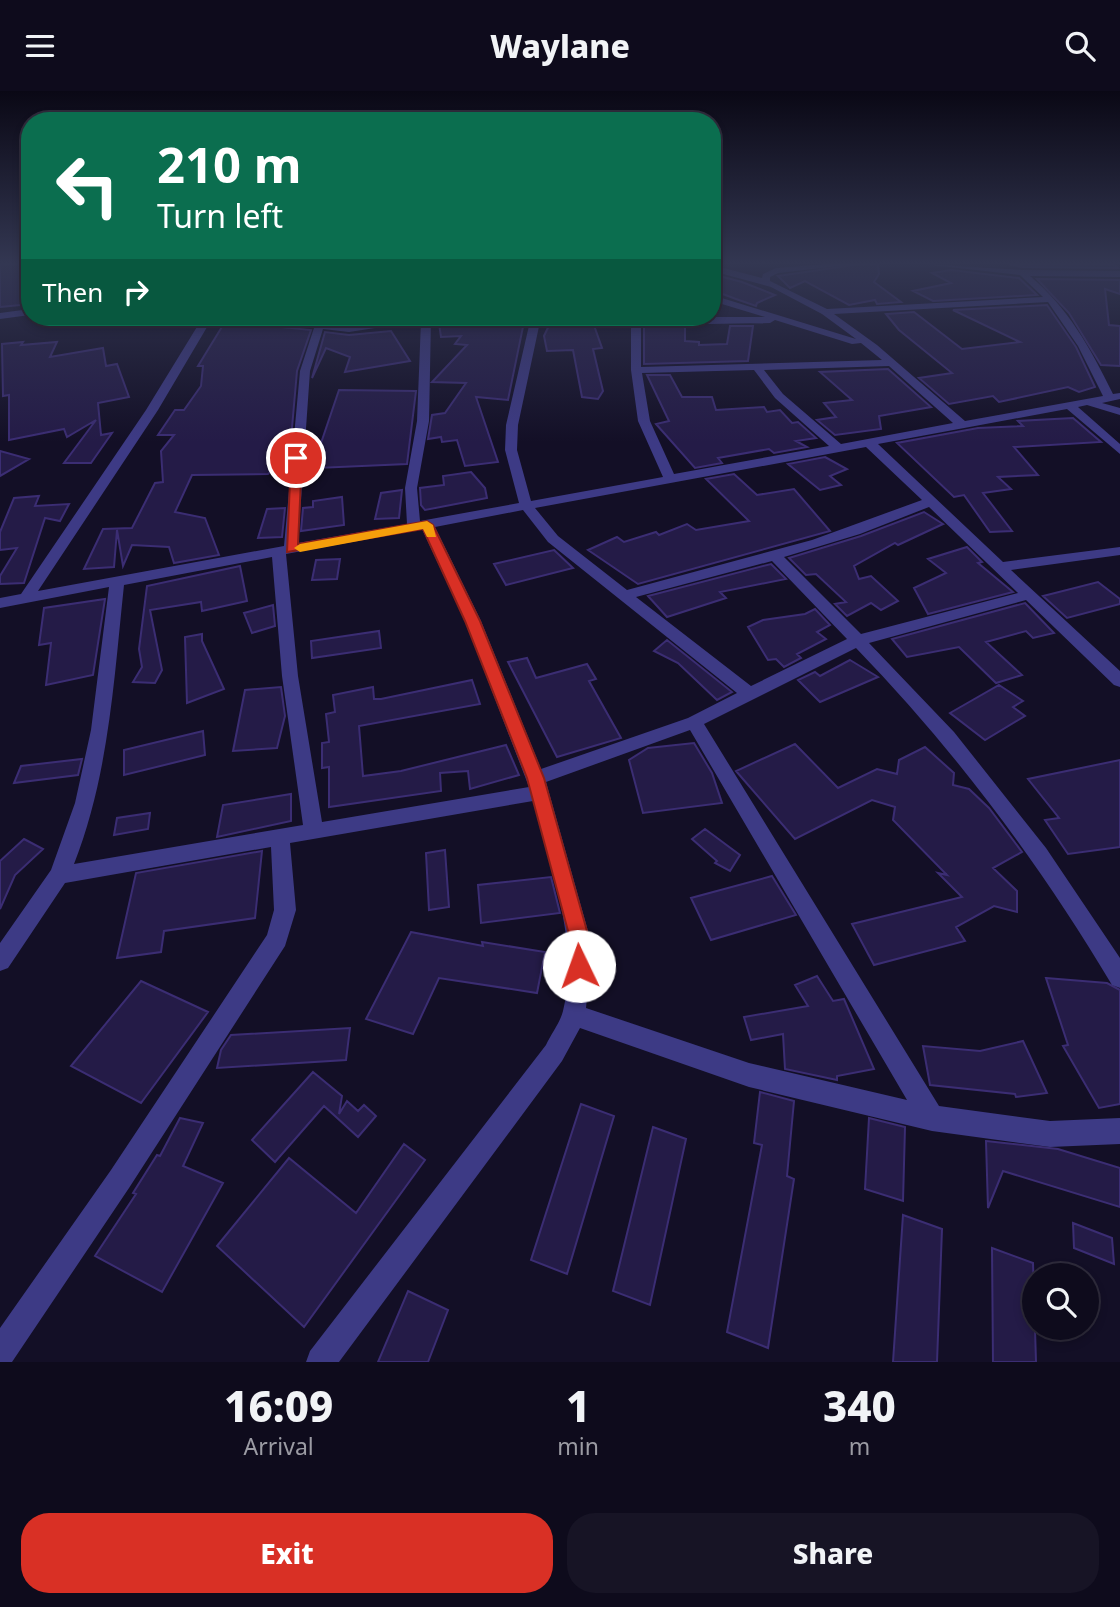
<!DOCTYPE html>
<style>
body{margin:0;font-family:"Noto Sans",sans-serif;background:#171425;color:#f1f3f6;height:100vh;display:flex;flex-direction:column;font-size:26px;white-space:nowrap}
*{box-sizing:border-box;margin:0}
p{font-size:23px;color:#9b9ba3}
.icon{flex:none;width:38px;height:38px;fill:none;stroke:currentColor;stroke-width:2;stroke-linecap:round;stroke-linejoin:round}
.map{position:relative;height:1271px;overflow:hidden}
.details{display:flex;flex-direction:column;background:#0e0b1c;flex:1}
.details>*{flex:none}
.banner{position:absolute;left:21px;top:21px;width:700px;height:214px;border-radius:28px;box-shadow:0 4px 10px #0003,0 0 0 2px #2e2b3b;background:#0b6e4f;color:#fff;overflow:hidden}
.controls{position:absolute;left:1022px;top:1172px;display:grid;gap:14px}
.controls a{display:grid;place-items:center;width:77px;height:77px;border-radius:50%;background:#0e0b1c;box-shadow:0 4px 10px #0003,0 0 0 2px #2e2b3b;font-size:35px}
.pin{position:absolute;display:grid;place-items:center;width:60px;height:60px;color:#fff;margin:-30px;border:4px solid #fff;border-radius:50%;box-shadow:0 2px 7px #0007}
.me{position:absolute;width:77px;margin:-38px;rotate:357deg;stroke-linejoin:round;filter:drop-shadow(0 0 5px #0008)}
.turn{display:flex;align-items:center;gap:24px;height:147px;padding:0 21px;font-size:32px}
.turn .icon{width:91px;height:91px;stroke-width:2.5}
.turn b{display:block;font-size:49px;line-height:60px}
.then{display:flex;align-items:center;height:66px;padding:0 21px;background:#0003;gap:14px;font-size:26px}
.eta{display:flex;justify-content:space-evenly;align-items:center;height:119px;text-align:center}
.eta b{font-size:42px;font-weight:800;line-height:49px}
.primary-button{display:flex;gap:14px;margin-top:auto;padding:14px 21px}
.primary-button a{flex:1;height:80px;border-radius:28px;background:#d93025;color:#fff;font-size:28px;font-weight:800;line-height:80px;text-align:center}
.primary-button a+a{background:#171425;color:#f1f3f6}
header{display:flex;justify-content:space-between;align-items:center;height:91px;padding:0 21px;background:#0e0b1c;font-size:32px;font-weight:800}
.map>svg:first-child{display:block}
.building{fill:#241b47;stroke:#3b2d73;stroke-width:2}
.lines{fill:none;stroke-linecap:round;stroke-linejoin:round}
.minor{fill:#3d3a85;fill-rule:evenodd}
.route{fill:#d93025;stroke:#8d1f18;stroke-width:2}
.slow{fill:#f59e0b}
</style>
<header><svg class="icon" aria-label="menu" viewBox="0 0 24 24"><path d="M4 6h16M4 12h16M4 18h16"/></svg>Waylane<svg class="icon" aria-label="search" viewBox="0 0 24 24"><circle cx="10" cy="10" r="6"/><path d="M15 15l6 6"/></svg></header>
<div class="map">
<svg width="1120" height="1271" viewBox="0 0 1120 1271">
<rect width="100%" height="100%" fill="#130f26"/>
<!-- building -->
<path class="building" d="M0,173H30V213L0,216Z
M860,173H878L879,183L874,191L901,211L877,213L875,209L849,214L805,190L790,197L778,185Z
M1009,173H1114L1118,177L1022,176Z
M951,179L1019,187L1037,204L933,210L913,200L951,192L932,182Z
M712,183L742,191L775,204L757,212L756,215L736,208L712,199Z
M1037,188L1120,189V203L1105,198L1109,234L1120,235V275L1101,274L1069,222Z
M1047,214L1076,256L1095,296L1079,301L1068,296L999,311L993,305L949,313L919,287L952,282L899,239L886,223L914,221L962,258L1020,251L953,219Z
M228,226H235L242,232L311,239L297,280L291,348L282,370L268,383L192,384L175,421L205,427L219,464L174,472L169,456L132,454L123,475L117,439L114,476L84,478L103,438L132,437L155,392L163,391L161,360L174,344H158L175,319H184L201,295L203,275H198Z
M438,226H525L508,309L476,306L498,371L465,375L457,349L442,351L441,346L428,348L432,324L445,322L466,292L432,291L467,254L455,253L461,245L441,246Z
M553,226H591L602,257L593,258L603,300L598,308L582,306L573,259L547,260L544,245Z
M644,229L685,234V250L699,251V254L727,253L730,235H753L748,270L644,273Z
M391,240L410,270L345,281L350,266L326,257L312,287L325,241L349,244Z
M23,251L21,254L57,251L50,266L103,257L106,275L117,273L129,306L98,312L101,344L112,342L91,372H64L96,329L67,346L64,338L9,349V304L3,305L2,253Z
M888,278L931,316L879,325L881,338L835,344L817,329L836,326L824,312L852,309L820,281Z
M647,284H670L682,306H712L716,319L764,316L767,321L780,319L792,332L798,331L816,347L796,350L807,356L774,362L769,358L718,367L722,372L695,377L656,333L669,330Z
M339,299L416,300L407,373L317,377L319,358Z
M1073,327L1101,351L1014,356L1038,384L998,386L1011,398L983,402L1012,440L990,441L964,404L954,406L897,352L978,337L1023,335L1018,330Z
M0,360L29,368L0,385Z
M825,366L847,378L830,385L841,394L820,399L788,373Z
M471,381L485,397L487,407L425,419L421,414L420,397L444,394L443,385Z
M734,383L757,404L794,398L830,440L638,493L588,459L617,446L624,451L656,441L659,444L687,433L696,439L749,430L706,388Z
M402,399L399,427L375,428L381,402Z
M39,405L35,415L69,413L60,430L45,427L24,492L0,493V485L17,457L0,459V441L14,407Z
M342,406L344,434L301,440L303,417L313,416V410Z
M285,417L282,446L258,447L267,418Z
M924,421L943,433L898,454L895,452L854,475L859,488L871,485L898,510L881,519L871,512L847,525L835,513L846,511L816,483L806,484L789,467L861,445Z
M967,456L982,471L978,472L1013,501L928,523L914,497L946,482L928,468Z
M554,459L573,477L506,494L494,473Z
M340,468L337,488L312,489L316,469Z
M771,473L786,488L720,501L726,507L667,526L648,505Z
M240,475L247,510L202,520L201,511L150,519L162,579L155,592L133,591L142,576L139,558L147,495Z
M1098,491L1120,508V513L1067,527L1043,505Z
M105,508L93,584L46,594L51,552L39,554L44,517Z
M1025,512L1054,542L1033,547L1026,540L986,551L1022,584L996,592L959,556L907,566L892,548Z
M273,514L275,535L252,542L244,522Z
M815,518L830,534L817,541L826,548L797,563L801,567L784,576L776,568L768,569L748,536L763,529L805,523Z
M379,540L381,557L312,567L311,550Z
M202,543V550L224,598L187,612L185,546Z
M667,549L732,601L717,609L678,572L654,560Z
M527,567L536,587L587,573L596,588L589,590L621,647L557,666L508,571Z
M850,569L878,586L820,611L798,589L815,581L820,585Z
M472,589L480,613L359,635L363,685L401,680L506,654L519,684L470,698L468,680L440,682L441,700L329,716V676L322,677V652L329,651L326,623L335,621L333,604L373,596L374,608H381Z
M999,594L1023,610L1013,616L1025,625L985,649L950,622Z
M281,596L285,625L277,657L233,660L245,599Z
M203,640L205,664L124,684V659Z
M694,652L712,682L722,712L643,722L629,669L648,657Z
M795,653L838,697L877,678L897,683L899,669L925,656L954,682L953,694L969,698L989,717L1022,761L993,777L1017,800V821L994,815L956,836L965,850L874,874L852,833L962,806L938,782L947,784L893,729L895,716L872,709L795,748L736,680Z
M82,668L78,684L14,692L21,675Z
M1120,669V756L1068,763L1045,729L1059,727L1028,688Z
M291,703V730L217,746L223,714Z
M150,722L148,738L114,744L117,727Z
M705,738L740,764L730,780L715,772L717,770L692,748Z
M24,748L43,758L15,784L0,818V770Z
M445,759L449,816L429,819L426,762Z
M262,760L255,827L164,840L161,861L117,867L136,782Z
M772,785L796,824L711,849L691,807Z
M551,786L560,822L481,832L478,794Z
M411,841L483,855L482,851L545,861L537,902L439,887L413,943L366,928Z
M817,885L833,910L844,908L874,978L837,985V989L785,978L783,943L751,949L744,926L808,915L795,894Z
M1046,887L1107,892L1120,899V1013L1099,1017L1063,955L1068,954Z
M141,890L208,921L141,1012L71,975Z
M350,937L346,969L217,977L221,959L231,944Z
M1023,950L1047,1002L1016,1006L1015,1003L930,994L923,955L980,960Z
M313,981L342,1005L339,1023L347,1010L358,1020L364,1014L376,1025L358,1046L324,1015L275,1071L252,1049Z
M760,1001L794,1010L787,1085L794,1088L768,1257L727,1241L762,1054L754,1052Z
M581,1013L614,1025L567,1183L531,1169Z
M180,1027L203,1032L183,1075L223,1092L162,1201L95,1165L136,1103L133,1102L157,1064L160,1065Z
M869,1027L905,1036L903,1110L865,1098Z
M653,1036L686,1048L650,1214L613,1200Z
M986,1050L1058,1058L1120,1077V1116L1003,1080L988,1117Z
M404,1053L425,1069L304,1236L217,1155L289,1067L356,1122Z
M903,1124L942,1138L937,1271H893Z
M1073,1132L1112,1147L1114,1173L1074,1157Z
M992,1157L1033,1172L1036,1271H993Z
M408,1200L448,1219L428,1271H378Z"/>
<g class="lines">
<!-- minor -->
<path class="minor" d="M826,173H857L778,182L770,186V190L827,218L1043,206L1020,184L923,173L1022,179L1120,180V186L1030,185C1068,217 1090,256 1113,303L1120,302V308L1102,312L1120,317V324L1087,314L1078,316L1120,353V363L1067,318L878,353L1003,471L1120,456V464L1011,479L1120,580V596L1114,594L1026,509L869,552L954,641L1046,757L1120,867V897L1112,894C1039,772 955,659 856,557L704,633L939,1015L1050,1030L1120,1027V1053L1050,1056L932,1040L749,996L580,937L562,970L339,1271H306L310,1260L546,954C551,943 560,932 563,920C580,850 550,777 533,710L290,752L296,819L285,855L129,1097L12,1271H0V1237L111,1079L267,844L274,819L271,756L65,792L8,877L0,880V852L51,779L75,712L91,639L109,496L0,517V507L21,503L146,319L203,226H213L158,319L38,500L284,455L300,280L314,237L242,229L237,226C274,226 310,234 347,235C376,236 405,226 435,226L431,229L429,330L417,397L420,430L519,412L505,359L506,334L531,226H541L518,334L517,359L531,410L663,386L638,330L631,279V226H641V276L882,269L861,252L852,253L775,229L770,232L708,233L648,229L643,226H765L712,210V204L856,248L822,223L771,196L712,180V174L762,187L763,183L776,177ZM1048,211L1078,255L1103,305L965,330L877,254L834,223ZM421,230L417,330L405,397L407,433L298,452L310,280L323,238L349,241ZM889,275L953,332L841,353L783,303L764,279ZM754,279L775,307L829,355L674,383L650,330L642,282ZM866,356L922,409L812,449L627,499L558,445L535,417ZM929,416L1018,502L861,543L784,466L860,443ZM523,419L548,451L737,602L688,627L541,678L481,530L435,436ZM422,438L465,530L529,696L322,731L298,585L286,463ZM272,466L282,585L303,734L74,773C109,684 114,588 124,494ZM772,470L847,548L751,595L636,506ZM690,639L907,1009L749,972L586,917L590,875L588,840L546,691Z
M30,218V224L0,228V222Z"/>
</g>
<!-- sky -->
<linearGradient id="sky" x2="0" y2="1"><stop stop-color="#0a0815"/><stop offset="0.49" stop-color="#333752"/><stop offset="1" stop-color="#333752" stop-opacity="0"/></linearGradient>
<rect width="1120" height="351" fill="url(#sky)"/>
<!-- route -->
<path class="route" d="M296,364L302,367L298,453L427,430L433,434L480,530L544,687L587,840L589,875L586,881L579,884L572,881L568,840L527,687L465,530L423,438L287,461L291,367Z"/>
<!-- slow -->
<path class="slow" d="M427,430L433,434L436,446H427L423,438L300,461L294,457L300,453Z"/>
</svg>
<div class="controls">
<a><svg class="icon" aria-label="search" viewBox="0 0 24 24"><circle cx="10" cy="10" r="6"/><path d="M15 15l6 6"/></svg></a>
</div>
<div class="pin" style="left:296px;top:367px;background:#d93025"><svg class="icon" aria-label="arrive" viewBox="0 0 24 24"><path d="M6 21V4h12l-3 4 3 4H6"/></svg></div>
<svg class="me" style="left:579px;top:875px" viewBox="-20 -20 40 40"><circle r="19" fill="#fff"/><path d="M0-13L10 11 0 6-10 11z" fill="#d93025"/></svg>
<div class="banner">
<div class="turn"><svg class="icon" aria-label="left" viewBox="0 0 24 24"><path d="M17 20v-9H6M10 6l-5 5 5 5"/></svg><div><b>210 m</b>Turn left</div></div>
<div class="then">Then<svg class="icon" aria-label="right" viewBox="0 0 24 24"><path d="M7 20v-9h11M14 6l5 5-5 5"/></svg></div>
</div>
</div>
<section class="details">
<div class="eta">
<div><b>16:09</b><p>Arrival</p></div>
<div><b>1</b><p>min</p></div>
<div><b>340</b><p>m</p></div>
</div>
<div class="primary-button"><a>Exit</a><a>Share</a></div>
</section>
